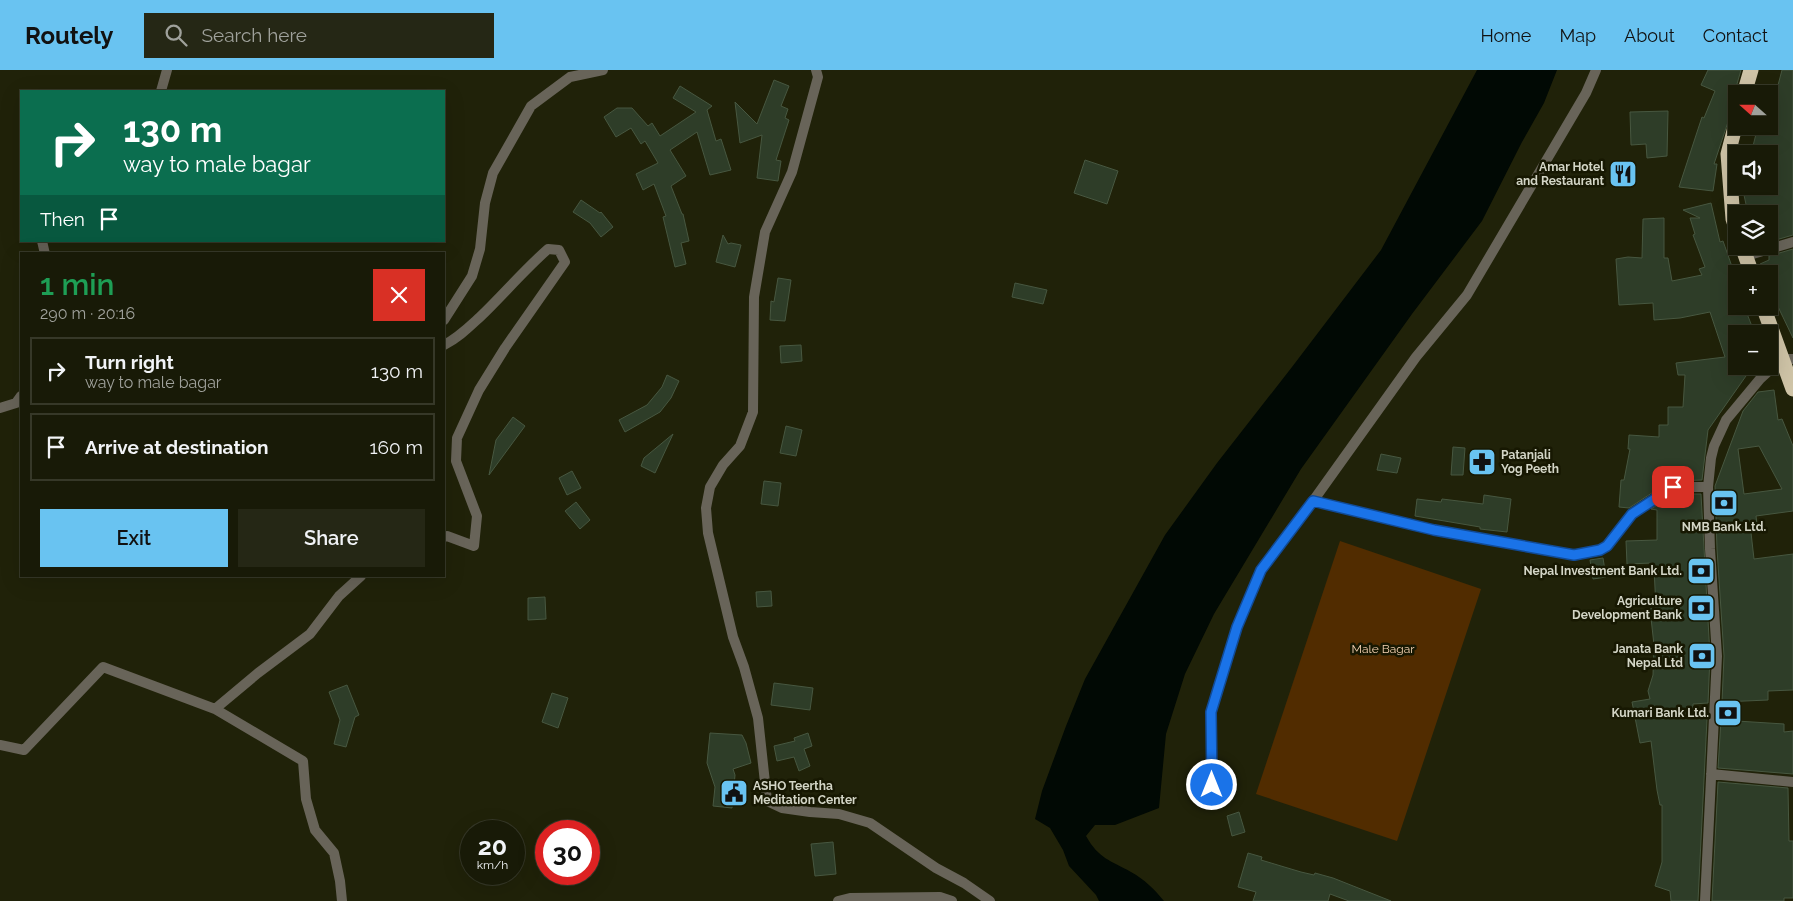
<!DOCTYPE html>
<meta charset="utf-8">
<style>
body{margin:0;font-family:Raleway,sans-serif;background:#252715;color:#f1f3f6;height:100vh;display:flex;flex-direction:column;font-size:19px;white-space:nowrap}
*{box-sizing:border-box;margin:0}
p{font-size:16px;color:#9fa19b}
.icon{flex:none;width:28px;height:28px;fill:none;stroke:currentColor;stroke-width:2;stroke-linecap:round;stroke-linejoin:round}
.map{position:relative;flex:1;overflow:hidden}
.side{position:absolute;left:20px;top:182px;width:425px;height:325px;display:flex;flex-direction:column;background:#181a07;border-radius:0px;box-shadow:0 5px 20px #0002,0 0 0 1px #363828}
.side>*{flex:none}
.hud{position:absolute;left:20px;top:20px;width:425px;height:152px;border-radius:0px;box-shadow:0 5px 20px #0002,0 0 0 1px #363828;background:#0b6e4f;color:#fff;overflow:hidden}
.needle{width:32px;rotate:291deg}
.buttons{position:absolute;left:1728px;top:15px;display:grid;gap:10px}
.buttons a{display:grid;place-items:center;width:50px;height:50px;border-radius:0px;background:#181a07;box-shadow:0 5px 20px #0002,0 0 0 1px #363828;font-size:25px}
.speed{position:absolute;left:460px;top:750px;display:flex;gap:10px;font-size:25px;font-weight:700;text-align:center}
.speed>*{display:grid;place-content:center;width:65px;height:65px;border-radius:50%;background:#181a07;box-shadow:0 5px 20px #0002,0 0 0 1px #363828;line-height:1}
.speed small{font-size:12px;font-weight:400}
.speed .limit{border:8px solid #d22;background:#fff;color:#111}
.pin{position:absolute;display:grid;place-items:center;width:42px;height:42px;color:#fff;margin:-21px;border-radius:10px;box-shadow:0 2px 8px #0006}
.me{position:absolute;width:55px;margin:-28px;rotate:0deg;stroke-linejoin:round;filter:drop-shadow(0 0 4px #0008)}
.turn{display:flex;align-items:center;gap:18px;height:105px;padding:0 20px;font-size:22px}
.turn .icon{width:65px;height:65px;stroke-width:2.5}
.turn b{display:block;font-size:35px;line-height:42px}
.then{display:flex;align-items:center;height:48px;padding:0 20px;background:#0003;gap:10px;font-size:19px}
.round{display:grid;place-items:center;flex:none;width:52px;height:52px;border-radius:0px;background:#252715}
.overview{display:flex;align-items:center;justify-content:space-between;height:85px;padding:0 20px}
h1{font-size:30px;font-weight:600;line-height:38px;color:#1e9e55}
.cta{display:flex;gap:10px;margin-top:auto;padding:10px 20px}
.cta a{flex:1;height:58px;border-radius:0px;background:#69c3f1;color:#111;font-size:20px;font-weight:600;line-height:58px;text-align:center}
.cta a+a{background:#252715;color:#f1f3f6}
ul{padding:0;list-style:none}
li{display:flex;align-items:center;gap:15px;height:68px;margin:0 10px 8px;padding:0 10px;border:2px solid #363828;border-radius:0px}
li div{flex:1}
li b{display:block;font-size:19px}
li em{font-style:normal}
header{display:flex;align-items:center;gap:30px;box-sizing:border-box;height:70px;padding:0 25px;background:#69c3f1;color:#111}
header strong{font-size:24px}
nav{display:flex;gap:28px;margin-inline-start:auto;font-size:18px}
.search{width:350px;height:45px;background:#252715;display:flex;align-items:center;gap:12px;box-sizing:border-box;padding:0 18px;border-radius:0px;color:#9fa19b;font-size:19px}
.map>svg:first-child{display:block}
.green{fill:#512c00}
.water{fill:#010904}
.building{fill:#2e3d28;stroke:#475740;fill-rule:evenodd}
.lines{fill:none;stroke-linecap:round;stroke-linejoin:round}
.street{stroke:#686459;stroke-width:10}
.highway{stroke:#cfc4a7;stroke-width:15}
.route-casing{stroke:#114b97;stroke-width:12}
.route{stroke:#1a73e8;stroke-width:9}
.labels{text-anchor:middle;stroke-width:5;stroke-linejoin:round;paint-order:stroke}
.poi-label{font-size:12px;font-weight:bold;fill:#d3d5c6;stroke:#171802;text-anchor:end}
.park-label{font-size:12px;fill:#f6d3b4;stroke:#171802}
</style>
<header>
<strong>Routely</strong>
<div class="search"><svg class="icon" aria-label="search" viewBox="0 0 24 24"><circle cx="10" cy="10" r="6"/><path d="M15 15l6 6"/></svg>Search here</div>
<nav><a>Home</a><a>Map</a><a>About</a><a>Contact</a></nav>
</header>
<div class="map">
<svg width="1793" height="831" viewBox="0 0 1793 831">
<rect width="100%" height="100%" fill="#202209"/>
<!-- green -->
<path class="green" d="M1340,471L1481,519L1397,771L1256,724Z"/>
<!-- water -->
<path class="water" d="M1477,0H1557L1544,33L1522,72L1482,151L1412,244L1301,399L1214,544L1185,604L1166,664L1159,738L1115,755H1095L1086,766C1099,789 1110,790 1131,802C1144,809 1155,820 1164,831H1099L1096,825L1069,796L1063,780L1050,758L1035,749L1042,721L1066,656L1085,609L1165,465L1217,393L1292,297L1381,180Z"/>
<!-- building -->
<path class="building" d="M1708,0H1741L1735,21L1736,28L1714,94H1717L1713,121L1679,117L1702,47L1704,48L1715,21L1701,15Z
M1782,0H1793V165L1769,172V136L1747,139L1744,125L1763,120L1764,116H1769V96L1772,84H1751L1758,56H1769V36L1775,19H1777Z
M774,10L789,16L781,36L788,39L785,48L789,50L776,90L781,91L778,111L757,108L762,65L740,73L735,32L757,54Z
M680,16L712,36L707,40L716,71L721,69L731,100L710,105L697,62L670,80L686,106L671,116L682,144H683L689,171L681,173L686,194L675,197L663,147L666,146L654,114L643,120L636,104L658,93L645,71L641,74L631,58L616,67L604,47L617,38H632L648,56L652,53L660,66L696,42L673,28Z
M1668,41L1667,86L1647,88L1646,74L1631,75L1630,42Z
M1085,90L1118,101L1107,134L1074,123Z
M581,130L600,143L601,142L613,157L601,167L590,153L573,142Z
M1711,133L1720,172L1723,171L1736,208V236H1744L1755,264H1736V296H1753L1708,360L1702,410L1670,411L1629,438L1619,437L1621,410H1624L1630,379H1628L1629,365L1659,367V355H1668V337H1683L1685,305H1678L1676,293L1725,287L1710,242L1680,248L1654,250L1653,233L1619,235L1616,189L1628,187L1642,188L1643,149L1664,148V188H1668L1672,211L1702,205L1699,199L1705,197L1693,165L1695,164L1690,148H1700L1683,140Z
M723,165L728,174L731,173L741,175L735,197L716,192Z
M1793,179V268L1769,218V204H1764L1760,194L1769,190V186Z
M778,208L791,210L785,251L770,250L771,231L774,232Z
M1015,213L1047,220L1043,234L1012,227Z
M801,275L802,291L781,293L780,276Z
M667,305L679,311L671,328L660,342L625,362L619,350L647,335L662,317Z
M1774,320L1778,350L1782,349L1793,376V441L1756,446L1757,454H1750L1754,489L1793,484V620L1768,621V630L1722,632L1724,586L1717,479L1715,416L1743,341L1758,322ZM1759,376L1782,419L1744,424L1738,379Z
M513,347L525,356L489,405L496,370Z
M786,356L802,360L796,386L780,383Z
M673,364L655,403L641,396L644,388Z
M1453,377L1465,378L1463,405H1451Z
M1381,384L1401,388L1397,403L1377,400Z
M572,401L581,418L567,425L559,408Z
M764,411L781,413L778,436L761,434Z
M1675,424H1701L1710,586L1708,633L1693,634V648L1707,649L1698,831H1671L1670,821L1655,816L1662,792V735H1660L1657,720L1651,671L1640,673L1632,632L1650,629L1648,621L1653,605L1654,575L1650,539L1656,538L1654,498H1652V493L1627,494L1626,471L1657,470V440L1651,439Z
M1484,425L1511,429L1507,462L1480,459V457L1415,446L1417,429L1441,432L1442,429L1483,434Z
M576,432L590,450L580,459L565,441Z
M1603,488L1606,507L1593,509L1590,490Z
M771,521L772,536L757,537L756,522Z
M545,527L546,549L528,550V528Z
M774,613L813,618L810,640L771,635Z
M347,615L359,645L355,647L346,677L334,674L340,650L329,622Z
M552,623L568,628L558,658L542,652Z
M1721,650L1784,654V662L1793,661V704L1718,698Z
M710,663L742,665L746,673L751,693L733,699L735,705L732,738L713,736L715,717L707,693Z
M808,663L812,676L804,679L810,696L799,701L794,687L777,691L774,676L795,671L794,668Z
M1718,712L1788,718L1789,771H1793V828H1784V831H1712Z
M1239,742L1245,762L1232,766L1227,746Z
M833,772L836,804L815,806L811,774Z
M1248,783L1262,787L1261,790L1301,802L1314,805L1315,803L1333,808L1391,831H1349L1330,824L1328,831H1253L1256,822L1238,817Z"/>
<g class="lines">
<!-- street -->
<path class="street" d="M816,0L818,7L792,102L765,162L754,227L753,342L740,376L723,395L710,417L706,438L708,463L733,567L744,597L758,648L767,731L782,738L810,742L839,744L870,753L936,798L964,813L990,831
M161,21L167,0
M42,171L45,184
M1746,186L1793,172
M444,250L472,206L480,179L485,133L493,103L531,36L570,7L603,0
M444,275C458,268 468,258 480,247C503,225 524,200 548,179L559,180L565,192L505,278L479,320L457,368L456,391L477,446L474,476L447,466L444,467
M0,338L16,333L21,326
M1313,431L1434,460L1574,485L1600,480L1607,476L1632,444L1673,417H1708
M215,639L258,603L310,564L339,526L361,506
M0,675L24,680L103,597L215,639L303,691L306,729L315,760L334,783L340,811L342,831
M1711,704L1793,712
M1212,715L1211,643L1237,557L1261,500L1313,431L1416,287L1467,225L1586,23L1596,0
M838,831L850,828L940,827L952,831
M1705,831L1717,586L1710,479L1708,417L1711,388L1714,376L1726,350L1760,309L1782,289H1793"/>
<!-- highway -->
<path class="highway" d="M1744,24L1751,0
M1736,53L1728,84L1733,149L1736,158
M1742,176L1752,204
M1763,236L1793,319"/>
</g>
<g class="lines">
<defs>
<path id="route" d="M1212,715L1211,642L1237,557L1261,500L1313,431L1434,460L1574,485L1600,480L1607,476L1632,444L1673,417"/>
</defs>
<!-- route casing -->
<use href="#route" class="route-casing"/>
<!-- route -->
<use href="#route" class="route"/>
</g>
<!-- icons -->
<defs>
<symbol id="restaurant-square" viewBox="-11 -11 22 22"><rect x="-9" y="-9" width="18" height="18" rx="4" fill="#69c3f1" stroke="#171802"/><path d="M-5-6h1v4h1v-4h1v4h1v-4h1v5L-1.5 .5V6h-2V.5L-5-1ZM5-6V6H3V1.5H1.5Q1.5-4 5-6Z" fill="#111"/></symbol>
<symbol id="pharmacy-square" viewBox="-11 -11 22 22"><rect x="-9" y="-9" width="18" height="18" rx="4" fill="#69c3f1" stroke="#171802"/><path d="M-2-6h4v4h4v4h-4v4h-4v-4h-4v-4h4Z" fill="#111"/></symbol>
<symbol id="bank-square" viewBox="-11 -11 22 22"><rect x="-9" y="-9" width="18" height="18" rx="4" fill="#69c3f1" stroke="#171802"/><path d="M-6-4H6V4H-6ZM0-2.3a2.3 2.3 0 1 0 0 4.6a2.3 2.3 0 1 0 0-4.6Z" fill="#111"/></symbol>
<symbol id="civic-square" viewBox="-11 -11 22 22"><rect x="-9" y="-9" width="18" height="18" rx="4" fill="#69c3f1" stroke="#171802"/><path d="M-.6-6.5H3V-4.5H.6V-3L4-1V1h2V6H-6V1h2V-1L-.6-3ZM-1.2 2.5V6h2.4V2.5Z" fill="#111"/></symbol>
</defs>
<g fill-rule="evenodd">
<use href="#restaurant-square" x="1607" y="88" width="32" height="32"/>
<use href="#pharmacy-square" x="1466" y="376" width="32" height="32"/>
<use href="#bank-square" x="1708" y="417" width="32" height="32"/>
<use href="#bank-square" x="1685" y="485" width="32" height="32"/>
<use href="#bank-square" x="1685" y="522" width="32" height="32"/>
<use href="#bank-square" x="1686" y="570" width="32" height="32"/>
<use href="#bank-square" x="1712" y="627" width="32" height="32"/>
<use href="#civic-square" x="718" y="707" width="32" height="32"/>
</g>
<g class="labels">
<!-- poi labels -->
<g class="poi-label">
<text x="1604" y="101">Amar Hotel<tspan x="1604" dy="14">and Restaurant</tspan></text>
<text x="1501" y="389" text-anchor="start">Patanjali<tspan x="1501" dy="14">Yog Peeth</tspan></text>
<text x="1724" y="461" text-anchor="middle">NMB Bank Ltd.</text>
<text x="1682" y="505">Nepal Investment Bank Ltd.</text>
<text x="1682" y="535">Agriculture<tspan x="1682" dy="14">Development Bank</tspan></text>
<text x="1683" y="583">Janata Bank<tspan x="1683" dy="14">Nepal Ltd</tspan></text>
<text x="1709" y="647">Kumari Bank Ltd.</text>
<text x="753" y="720" text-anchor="start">ASHO Teertha<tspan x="753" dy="14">Meditation Center</tspan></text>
</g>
<!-- park labels -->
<g class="park-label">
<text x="1383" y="583">Male Bagar</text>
</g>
</g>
</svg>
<div class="buttons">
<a><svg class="needle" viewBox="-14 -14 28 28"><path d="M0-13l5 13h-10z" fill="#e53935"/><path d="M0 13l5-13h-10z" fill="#9fa19b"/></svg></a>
<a><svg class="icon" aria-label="sound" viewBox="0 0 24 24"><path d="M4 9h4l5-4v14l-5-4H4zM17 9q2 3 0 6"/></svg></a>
<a><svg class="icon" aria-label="layers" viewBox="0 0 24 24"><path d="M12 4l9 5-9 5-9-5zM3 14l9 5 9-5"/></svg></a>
<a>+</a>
<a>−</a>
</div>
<div class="speed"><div>20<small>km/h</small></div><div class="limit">30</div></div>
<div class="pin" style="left:1673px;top:417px;background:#d93025"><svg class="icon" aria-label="arrive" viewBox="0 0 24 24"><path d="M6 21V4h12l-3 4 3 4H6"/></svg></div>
<svg class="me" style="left:1212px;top:715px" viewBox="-20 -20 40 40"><circle r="17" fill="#1a73e8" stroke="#fff" stroke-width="3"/><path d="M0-11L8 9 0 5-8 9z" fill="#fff"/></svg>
<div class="hud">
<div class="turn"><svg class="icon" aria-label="right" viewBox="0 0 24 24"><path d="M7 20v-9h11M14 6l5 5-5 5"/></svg><div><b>130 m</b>way to male bagar</div></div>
<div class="then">Then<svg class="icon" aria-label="arrive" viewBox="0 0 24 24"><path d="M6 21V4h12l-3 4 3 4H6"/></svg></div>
</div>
<section class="side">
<div class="overview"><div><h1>1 min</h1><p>290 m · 20:16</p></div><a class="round" style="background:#d93025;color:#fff"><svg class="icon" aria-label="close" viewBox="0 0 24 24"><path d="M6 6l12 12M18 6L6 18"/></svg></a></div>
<ul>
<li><svg class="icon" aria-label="right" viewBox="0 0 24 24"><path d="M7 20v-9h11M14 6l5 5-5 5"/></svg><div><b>Turn right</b><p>way to male bagar</p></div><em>130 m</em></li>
<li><svg class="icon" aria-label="arrive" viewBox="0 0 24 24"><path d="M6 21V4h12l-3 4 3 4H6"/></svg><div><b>Arrive at destination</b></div><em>160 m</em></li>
</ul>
<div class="cta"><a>Exit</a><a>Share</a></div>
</section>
</div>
